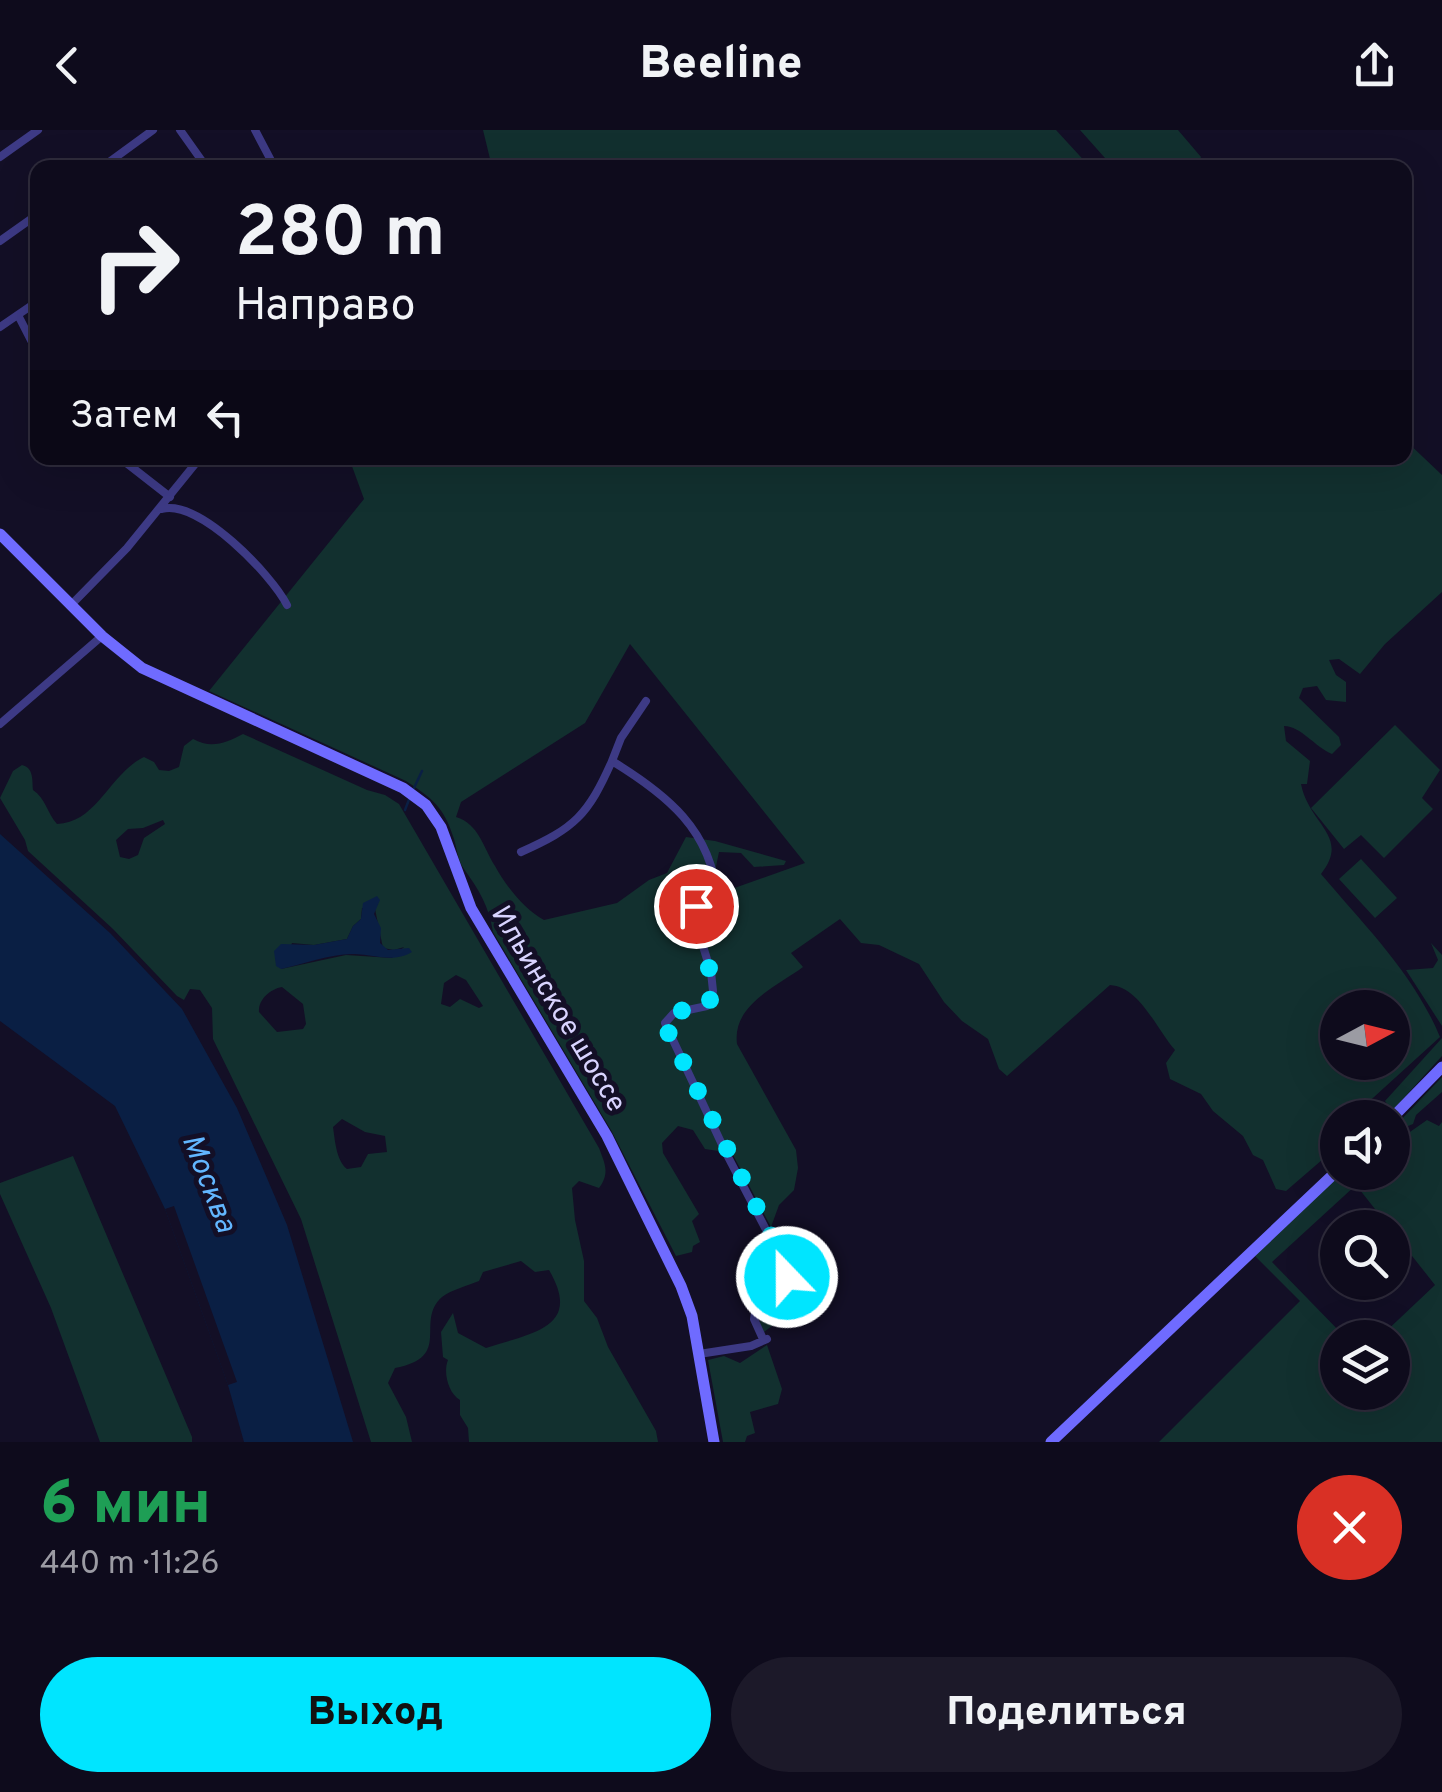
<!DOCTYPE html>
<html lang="ru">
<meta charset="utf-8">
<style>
body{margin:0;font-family:Overpass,sans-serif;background:#1c1929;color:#f1f3f6;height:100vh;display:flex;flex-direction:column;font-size:38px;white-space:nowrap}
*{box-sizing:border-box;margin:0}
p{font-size:32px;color:#9b9ba3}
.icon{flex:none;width:55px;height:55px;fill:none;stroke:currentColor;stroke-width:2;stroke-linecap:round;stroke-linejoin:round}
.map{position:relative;height:1312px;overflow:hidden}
.details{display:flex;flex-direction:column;background:#0e0b1c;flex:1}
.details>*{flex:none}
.guide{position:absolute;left:30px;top:30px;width:1382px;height:305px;border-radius:20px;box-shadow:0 10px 40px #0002,0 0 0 2px #2e2b3b;background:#0e0b1c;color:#f1f3f6;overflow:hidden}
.needle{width:65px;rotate:83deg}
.buttons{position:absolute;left:1320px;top:860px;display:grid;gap:20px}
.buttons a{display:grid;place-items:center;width:90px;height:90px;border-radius:50%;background:#0e0b1c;box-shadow:0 10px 40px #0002,0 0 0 2px #2e2b3b;font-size:50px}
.pin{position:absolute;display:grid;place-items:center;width:85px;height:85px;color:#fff;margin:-42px;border:5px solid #fff;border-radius:50%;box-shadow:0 2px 10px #0007}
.me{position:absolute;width:110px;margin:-55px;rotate:338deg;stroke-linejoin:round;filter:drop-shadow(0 0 8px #0008)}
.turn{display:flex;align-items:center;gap:35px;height:210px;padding:0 40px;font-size:45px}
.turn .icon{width:130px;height:130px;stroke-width:2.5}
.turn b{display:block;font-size:70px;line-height:85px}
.then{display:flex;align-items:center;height:95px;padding:0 40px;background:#0003;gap:20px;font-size:38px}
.round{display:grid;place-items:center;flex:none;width:105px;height:105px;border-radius:52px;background:#1c1929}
.summary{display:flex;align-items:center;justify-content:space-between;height:170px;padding:0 40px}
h1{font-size:60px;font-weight:800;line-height:75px;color:#1e9e55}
.button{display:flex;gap:20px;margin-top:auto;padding:20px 40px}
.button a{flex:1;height:115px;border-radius:60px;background:#00e5ff;color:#111;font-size:40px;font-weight:800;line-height:115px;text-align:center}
.button a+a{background:#1c1929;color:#f1f3f6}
header{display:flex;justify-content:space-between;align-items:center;height:130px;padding:0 40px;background:#0e0b1c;font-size:45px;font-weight:800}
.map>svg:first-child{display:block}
.green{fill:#12302f;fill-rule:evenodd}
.water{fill:#0a1f44}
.pier{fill:#130f26}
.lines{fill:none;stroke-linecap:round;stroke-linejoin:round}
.stream{stroke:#0a1f44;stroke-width:2.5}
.street{stroke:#3d3a85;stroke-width:8}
.secondary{stroke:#6f6bff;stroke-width:11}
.route{stroke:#00e5ff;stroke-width:18;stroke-dasharray:0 32.4}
.labels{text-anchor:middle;stroke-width:10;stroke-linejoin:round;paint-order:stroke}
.street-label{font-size:28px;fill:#d9d4ff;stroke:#130f26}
.water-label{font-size:30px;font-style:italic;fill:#62b6ff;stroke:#130f26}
</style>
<header><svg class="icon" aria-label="back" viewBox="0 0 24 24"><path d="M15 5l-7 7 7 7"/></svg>Beeline<svg class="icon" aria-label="share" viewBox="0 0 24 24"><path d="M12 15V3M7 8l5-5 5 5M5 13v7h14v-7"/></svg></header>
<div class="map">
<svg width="1442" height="1312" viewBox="0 0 1442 1312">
<rect width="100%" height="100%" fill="#130f26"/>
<!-- green -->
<path class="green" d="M483,0H1056L1090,37H492Z
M1080,0H1178L1201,27L1196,37H1113Z
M1405,310L1442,345V462L1385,514L1360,544L1339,529L1329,530L1336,545L1346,552V572L1326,570L1317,556L1303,558L1299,568L1339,607L1341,615L1332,624C1315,617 1301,596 1284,596L1286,611L1310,631L1307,654H1301C1309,695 1351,706 1321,744C1364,795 1414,844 1440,907L1352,987L1338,988L1337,1017L1286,1061L1276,1059L1263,1030L1253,1025L1243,1006L1213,981L1201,964L1170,949L1166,933L1175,920C1157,900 1140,857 1110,855L1007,946L999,939L988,909L962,891L944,872L919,834L879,815L861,813L840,789L791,823L803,837C776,857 732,875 737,914L796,1020L798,1038L794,1060L779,1075L771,1097L732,1023L705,1019L693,1000L678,996L662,1013L663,1023L699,1084L692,1091L700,1112L693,1116L692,1122L676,1126L611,1000L493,802C489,776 479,760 464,739C458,731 457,719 454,709C444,677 433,669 406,651L209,561L364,369L349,328H1405ZM630,514L805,733L692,773L682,765L714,746L719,722L741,723L754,737L784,735L786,731L715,711L686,707L667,743L649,750L617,773L544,790C524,779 506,756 495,736C483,717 479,694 456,687L461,672L585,593ZM1338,878H1392V932H1338Z
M1395,595L1440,640L1422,668L1433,679L1384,728L1361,705L1344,719L1311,678Z
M243,604L367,660L385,665L399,674L599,1018C605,1034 610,1043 599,1058L579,1051L572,1058L575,1090L584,1131V1171L597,1188L608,1217L656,1301L658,1312H469L468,1298L460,1285V1270C448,1263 443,1242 448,1230L443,1227L441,1202L453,1183L458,1203L486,1218C532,1203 583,1198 549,1140L535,1142L521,1131L483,1142L479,1151C469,1155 451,1160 442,1167C414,1192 454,1227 395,1238L388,1253L406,1287L412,1312H371L301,1089L213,909L212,878L200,860L190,859L184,870L177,866L113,799L28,721L25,710L0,668L13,641L22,635C34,638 32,650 33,660C46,669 47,683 57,694C97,693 110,643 144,627L154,632L159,640L169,641L179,637L184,616L193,609C211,619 226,613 243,604ZM163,690L165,694L144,708L138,725L129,729L120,727L116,710L128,699L143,698ZM362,778L375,779L383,818L394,820L404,817L392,828L346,825L281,839L292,813L314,815L347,809L353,796L361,789ZM456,845L466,850L483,876L479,878L460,869L450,877L441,874L444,853ZM282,857L303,874L306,894L303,899L277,902L259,882C258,870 270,859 282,857ZM342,989L365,1002L385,1006L387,1022L368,1024L361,1037L347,1039C336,1030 335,1010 333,997Z
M1361,729L1397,768L1375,788L1339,749Z
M1431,813L1442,825V896L1406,840L1433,838L1438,830Z
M1442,908V926L1392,981L1385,971Z
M1442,947V962L1416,985L1413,994L1403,998L1397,994Z
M1427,990L1439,996L1442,992V1312H1159L1300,1171L1255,1126L1341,1043L1392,1042L1393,995L1407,1004ZM1356,1055L1435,1155L1380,1207L1392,1208V1262H1338V1208L1345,1207L1272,1132Z
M73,1026L192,1307V1312H100L51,1178L0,1064V1053Z
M780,1166L782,1171H792L789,1183L764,1202L759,1193Z
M767,1215L782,1259L778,1274L750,1282L755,1303L747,1306L745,1312H723L708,1230L724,1226L740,1233Z"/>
<!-- water -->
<path class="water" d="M0,704L110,803L182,879L237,978L287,1095L353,1312H244L228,1255L165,1079L115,976L0,891Z
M377,766L380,770L374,784L381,798L380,813L388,820L409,818L412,822C394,833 375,825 355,824C333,823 303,834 281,839L276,836L274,821L281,814L314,815L347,809L353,796L361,789L363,773Z"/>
<!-- pier -->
<path class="pier" d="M174,1076L237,1252L228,1255L165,1079Z"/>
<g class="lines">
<!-- stream -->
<path class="stream" d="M414,658L422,641
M405,680L410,667"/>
<!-- street -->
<path class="street" d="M180,0L207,38
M255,0L275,38
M0,27L38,0
M101,38L153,0
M0,111L38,84
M18,185L38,224
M0,197L38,171
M120,328L170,367
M162,379C199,369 271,444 287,475
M71,475L127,418L200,328
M0,594L102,506
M612,631L621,608L646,571
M521,722C575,698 588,685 612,631C666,664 712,700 717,768L696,776L693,784L711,842L713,861L707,876L674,883L665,893L726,1023L786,1138C788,1157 771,1173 755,1182L754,1189L763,1209
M699,1224L751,1216L767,1209"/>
<!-- secondary -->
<path class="secondary" d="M0,404L102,506L142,538L403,658L426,675L441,697L471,778L607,1006L681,1156L692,1186L714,1312
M1392,988L1442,937
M1051,1312L1338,1040"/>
</g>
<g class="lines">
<!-- route -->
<path class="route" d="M696,776C684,809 727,843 707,876L674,882L666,892L667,900L780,1123L787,1147"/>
</g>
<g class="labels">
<!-- street labels -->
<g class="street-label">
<text transform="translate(560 878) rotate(59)" y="10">Ильинское шоссе</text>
</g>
<!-- water labels -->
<g class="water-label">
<text transform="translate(210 1053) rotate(69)" y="10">Москва</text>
</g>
</g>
</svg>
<div class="buttons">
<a><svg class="needle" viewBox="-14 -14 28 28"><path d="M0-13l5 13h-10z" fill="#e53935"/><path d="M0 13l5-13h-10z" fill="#9b9ba3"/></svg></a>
<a><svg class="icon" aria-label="sound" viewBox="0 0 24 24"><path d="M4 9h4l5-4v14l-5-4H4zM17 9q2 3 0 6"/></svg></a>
<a><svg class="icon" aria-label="search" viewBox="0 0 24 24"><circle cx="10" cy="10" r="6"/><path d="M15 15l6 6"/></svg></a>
<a><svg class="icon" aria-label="layers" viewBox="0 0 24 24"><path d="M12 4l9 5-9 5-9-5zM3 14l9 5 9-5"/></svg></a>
</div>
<div class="pin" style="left:696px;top:776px;background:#d93025"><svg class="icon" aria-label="arrive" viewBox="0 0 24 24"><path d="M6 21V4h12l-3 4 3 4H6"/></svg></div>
<svg class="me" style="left:787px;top:1147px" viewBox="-20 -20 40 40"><circle r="17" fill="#00e5ff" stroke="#fff" stroke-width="3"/><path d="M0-11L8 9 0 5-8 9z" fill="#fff"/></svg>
<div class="guide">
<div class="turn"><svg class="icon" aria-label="right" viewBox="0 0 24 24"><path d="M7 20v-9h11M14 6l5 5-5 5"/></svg><div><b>280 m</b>Направо</div></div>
<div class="then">Затем<svg class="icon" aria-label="left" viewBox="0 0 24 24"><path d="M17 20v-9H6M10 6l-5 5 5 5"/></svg></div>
</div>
</div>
<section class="details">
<div class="summary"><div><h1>6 мин</h1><p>440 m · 11:26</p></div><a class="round" style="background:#d93025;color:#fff"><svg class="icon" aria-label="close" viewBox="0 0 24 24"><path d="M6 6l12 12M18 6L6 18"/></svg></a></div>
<div class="button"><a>Выход</a><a>Поделиться</a></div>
</section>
